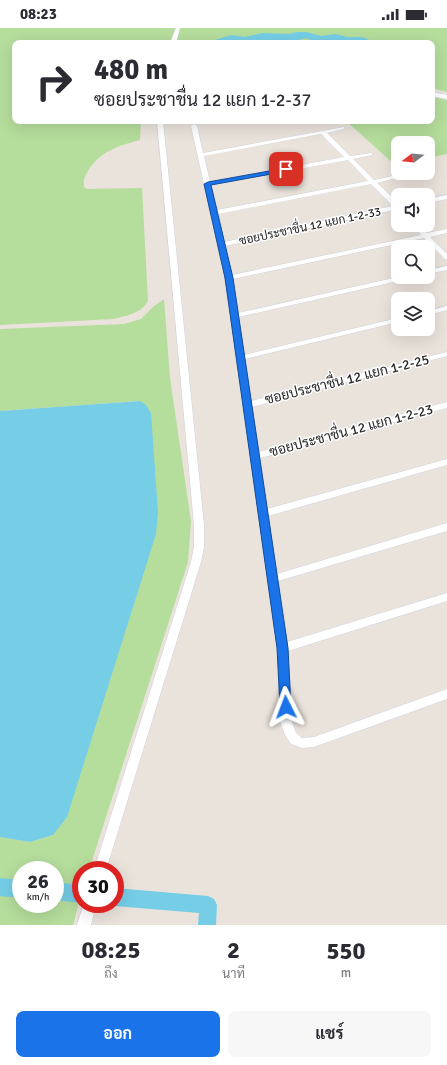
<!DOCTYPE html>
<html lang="th">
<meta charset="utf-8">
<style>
body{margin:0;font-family:Signika,Sarabun,sans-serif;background:#f7f7f7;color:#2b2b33;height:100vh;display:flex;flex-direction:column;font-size:15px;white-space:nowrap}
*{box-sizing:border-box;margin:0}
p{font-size:13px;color:#7c7c81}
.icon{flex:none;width:22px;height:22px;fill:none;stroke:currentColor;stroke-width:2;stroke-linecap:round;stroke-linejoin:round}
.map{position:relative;height:897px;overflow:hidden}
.details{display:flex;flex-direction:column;background:#fff;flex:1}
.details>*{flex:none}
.hud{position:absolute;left:12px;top:12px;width:423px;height:84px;border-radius:8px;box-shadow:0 4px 16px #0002;background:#fff;color:#2b2b33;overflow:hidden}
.needle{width:26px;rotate:254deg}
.fabs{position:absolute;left:391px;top:108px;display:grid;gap:8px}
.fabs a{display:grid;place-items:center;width:44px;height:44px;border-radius:8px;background:#fff;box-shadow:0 4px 16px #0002;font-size:20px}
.speed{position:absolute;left:12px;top:833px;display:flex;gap:8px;font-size:20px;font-weight:700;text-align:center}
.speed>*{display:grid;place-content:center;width:52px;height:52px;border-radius:50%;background:#fff;box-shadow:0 4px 16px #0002;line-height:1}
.speed small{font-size:10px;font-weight:400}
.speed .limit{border:6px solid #d22;background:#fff;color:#111}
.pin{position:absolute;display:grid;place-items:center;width:34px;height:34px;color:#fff;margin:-17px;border-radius:8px;box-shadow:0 2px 6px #0006}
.me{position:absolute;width:44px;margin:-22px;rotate:357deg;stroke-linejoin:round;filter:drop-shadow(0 0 3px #0008)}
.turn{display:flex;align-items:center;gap:14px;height:84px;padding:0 16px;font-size:18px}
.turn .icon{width:52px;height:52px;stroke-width:2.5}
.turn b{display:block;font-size:28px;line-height:34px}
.eta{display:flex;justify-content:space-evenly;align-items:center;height:68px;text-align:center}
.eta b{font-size:24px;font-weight:700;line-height:28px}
.cta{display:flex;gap:8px;margin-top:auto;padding:8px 16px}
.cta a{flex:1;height:46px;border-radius:8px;background:#1a73e8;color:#fff;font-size:16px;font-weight:700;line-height:46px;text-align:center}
.cta a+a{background:#f7f7f7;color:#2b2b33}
.status{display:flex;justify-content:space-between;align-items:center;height:28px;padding:0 20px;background:#fff;direction:ltr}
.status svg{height:11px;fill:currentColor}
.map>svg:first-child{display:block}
.green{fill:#b5dd9c;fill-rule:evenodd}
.water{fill:#75cee6}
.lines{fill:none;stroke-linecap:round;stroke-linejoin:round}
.canal{fill:#75cee6;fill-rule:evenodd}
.street-casing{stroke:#ced2dd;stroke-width:1}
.street{fill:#fff;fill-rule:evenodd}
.route{fill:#1a73e8;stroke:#114b97}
.labels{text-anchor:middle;stroke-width:3;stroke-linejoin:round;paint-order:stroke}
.far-street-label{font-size:12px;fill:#292929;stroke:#fff}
.street-label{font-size:14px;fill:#292929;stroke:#fff}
</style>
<div class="status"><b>08:23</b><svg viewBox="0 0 49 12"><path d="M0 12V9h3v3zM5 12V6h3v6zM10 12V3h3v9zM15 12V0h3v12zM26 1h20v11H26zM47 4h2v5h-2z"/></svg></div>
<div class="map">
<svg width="447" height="897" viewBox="0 0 447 897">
<rect width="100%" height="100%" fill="#eae3dc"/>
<!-- green -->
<path class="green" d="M0,0H447V64L432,60V15H15V93H141L140,112C118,118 103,122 89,141C85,148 83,151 84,159L87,161L142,160L148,273C142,285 126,288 113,291L0,297Z
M432,69L447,72V126L428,130V115H398V136L395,137L346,93H432Z
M164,271L170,350L191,493L188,534L89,842H81V866L73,897H0V809L30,814L53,807L139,373L0,383V301L124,296L141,291L153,279ZM21,842H55V876H21Z"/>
<!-- water -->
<path class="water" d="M297,4H306L321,8L336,6L347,9H362L377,15H323L305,10L289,15H205L231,7L245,9L263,5L289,6Z
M140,373L146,377L151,385L158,484L156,506L67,789L53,807L30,814L0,809V383Z"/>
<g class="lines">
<!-- canal -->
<path class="canal" d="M0,850L21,852V870L0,868Z
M55,854L81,857V875L55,872Z
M115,860L208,868L214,871L217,877L216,897H198L199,885L115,878L111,876H115Z"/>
<defs>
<path id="street" d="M176,0H180L176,15H170Z
M432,64L447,67V71L432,68Z
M157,93H163L204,497V519L201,534L106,842H94L191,534L194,519V497Z
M194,96L197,98L203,125L344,99V101L327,105L350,128L372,125V127L353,131L374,152L397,147L400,149L377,155L398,175V181L225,218L232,247L421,207L412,197H419L427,205L447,201V205L430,209L447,226V232L445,231L424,210L233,251L238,285L398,249H411L407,251L238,289L244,327L398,290V294L245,331L251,373L447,324V328L252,379L259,424L447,374V380L260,430L267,481L447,431V437L268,488L277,546L447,495V503L278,553L287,614L447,565V573L288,623L292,694L296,705L302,710L314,709L447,661V671L314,719L302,720L291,716L286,709L280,694L278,620L225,250L191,98ZM321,106L344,129L210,154L204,128ZM348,132L368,153L217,182L211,157ZM371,156L393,178L224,214L218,186Z
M447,167V171L428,175V171Z
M447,238V242L428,246V242Z
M447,278V282L428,287V283Z
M84,876H96L91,897H77Z"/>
</defs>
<!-- street casing -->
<use href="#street" class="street-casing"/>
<!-- street -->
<use href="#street" class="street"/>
</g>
<!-- route -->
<path class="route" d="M286,140H288V143L211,157L233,250L288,620L291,679L290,683L286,684L282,683L280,679L277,620L225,250L204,156L208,154Z"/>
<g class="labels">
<!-- far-street labels -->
<g class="far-street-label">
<text transform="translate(310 198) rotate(-12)" y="4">ซอยประชาชื่น 12 แยก 1-2-33</text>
</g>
<!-- street labels -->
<g class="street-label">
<text transform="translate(347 351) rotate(-14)" y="5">ซอยประชาชื่น 12 แยก 1-2-25</text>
<text transform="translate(351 402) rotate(-15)" y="5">ซอยประชาชื่น 12 แยก 1-2-23</text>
</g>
</g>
</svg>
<div class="fabs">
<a><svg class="needle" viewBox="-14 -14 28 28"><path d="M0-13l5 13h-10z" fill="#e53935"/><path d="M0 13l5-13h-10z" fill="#7c7c81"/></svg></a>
<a><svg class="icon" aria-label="sound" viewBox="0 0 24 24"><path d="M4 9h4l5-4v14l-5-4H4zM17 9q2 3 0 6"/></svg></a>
<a><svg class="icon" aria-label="search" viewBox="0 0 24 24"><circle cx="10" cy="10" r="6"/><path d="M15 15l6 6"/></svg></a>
<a><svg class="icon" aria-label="layers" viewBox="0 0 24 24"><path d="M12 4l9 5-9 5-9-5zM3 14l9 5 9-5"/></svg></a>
</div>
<div class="speed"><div>26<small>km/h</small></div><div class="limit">30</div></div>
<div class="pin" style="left:286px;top:141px;background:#d93025"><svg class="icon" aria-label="arrive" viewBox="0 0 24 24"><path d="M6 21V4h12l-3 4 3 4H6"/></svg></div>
<svg class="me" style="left:286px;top:679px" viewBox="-20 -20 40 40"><path d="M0-17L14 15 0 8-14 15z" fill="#1a73e8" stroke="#fff" stroke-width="4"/></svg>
<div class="hud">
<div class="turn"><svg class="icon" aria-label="right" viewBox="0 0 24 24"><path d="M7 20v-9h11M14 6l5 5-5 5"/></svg><div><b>480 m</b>ซอยประชาชื่น 12 แยก 1-2-37</div></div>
</div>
</div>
<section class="details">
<div class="eta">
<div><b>08:25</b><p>ถึง</p></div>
<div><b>2</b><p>นาที</p></div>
<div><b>550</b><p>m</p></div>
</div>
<div class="cta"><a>ออก</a><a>แชร์</a></div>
</section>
